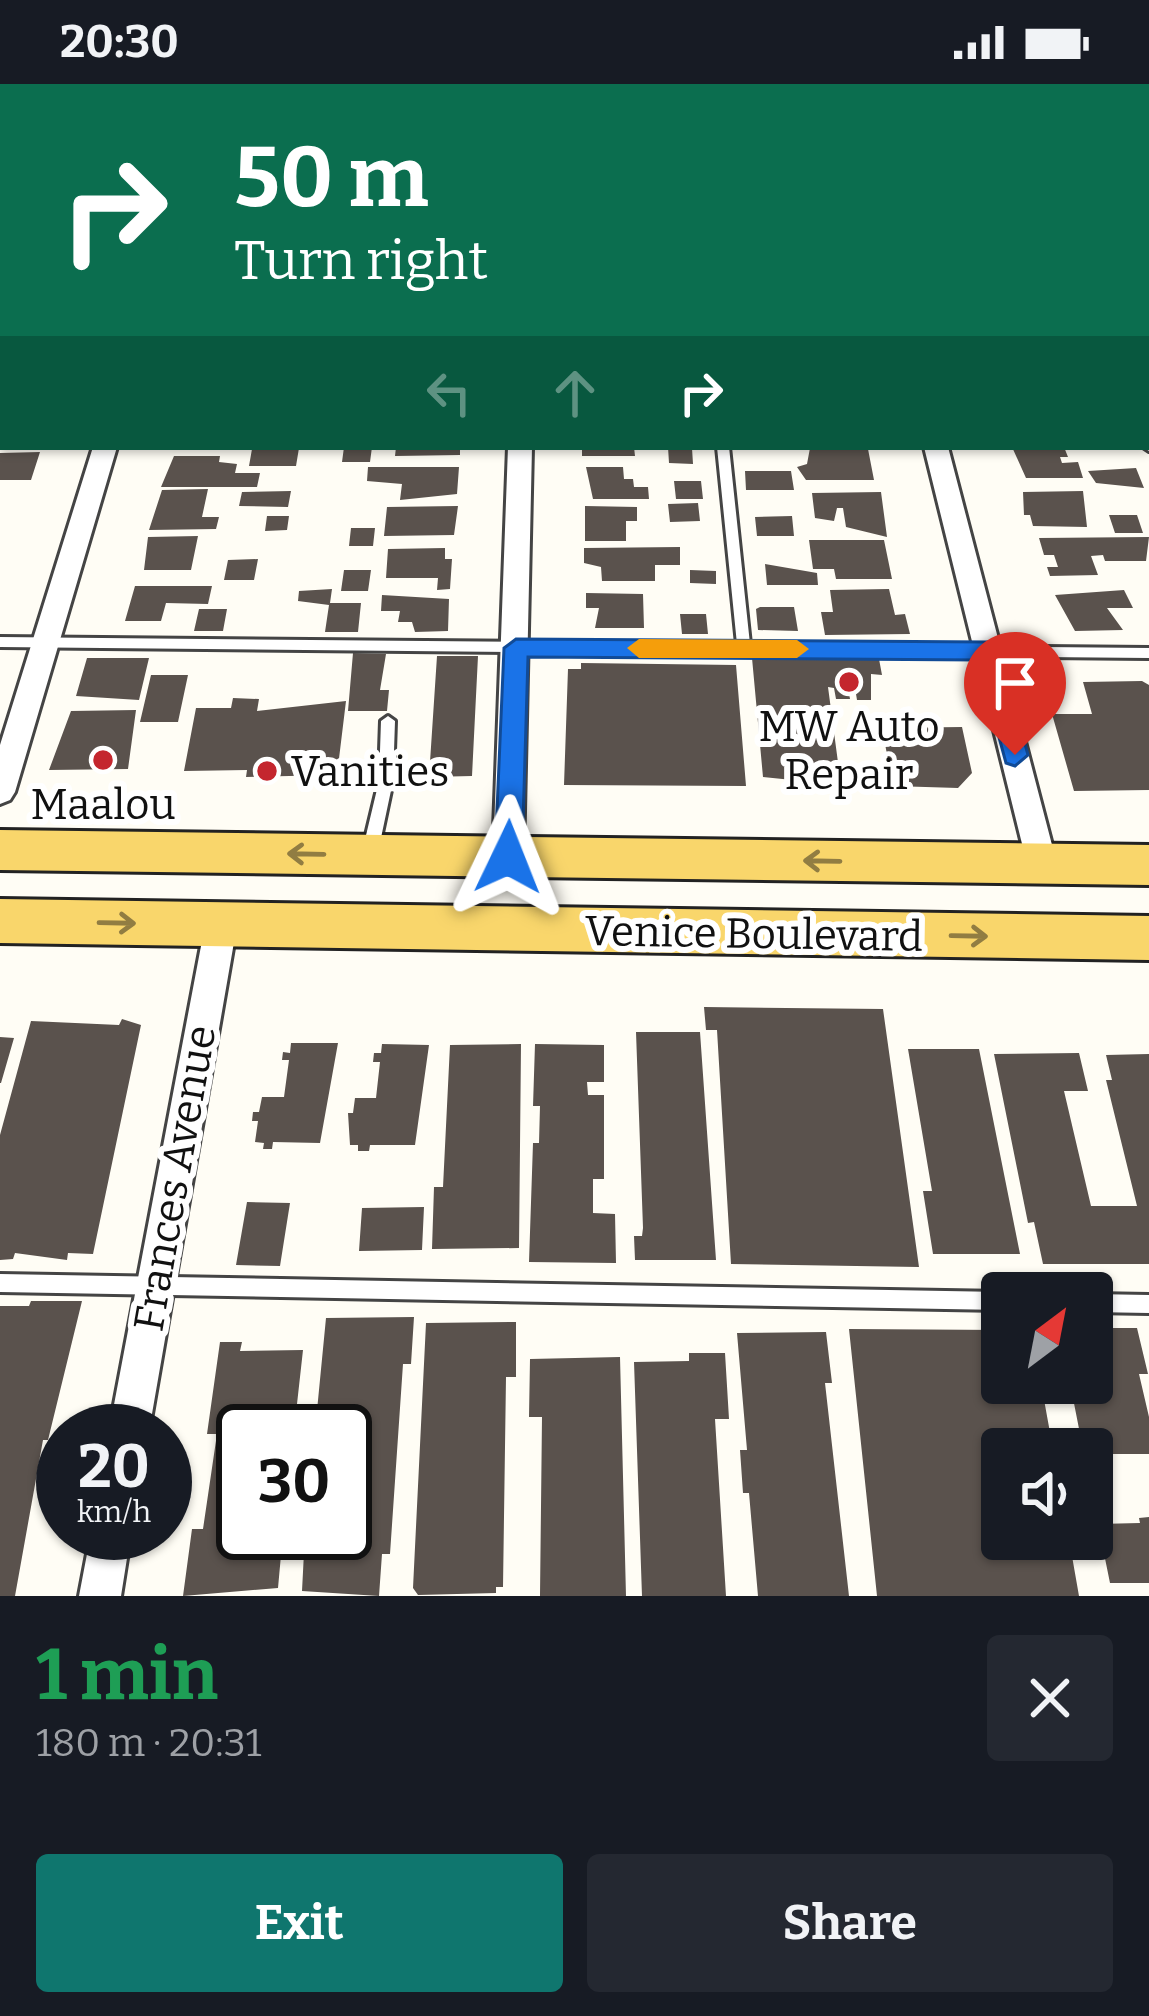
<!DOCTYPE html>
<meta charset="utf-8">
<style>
body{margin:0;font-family:Bitter,serif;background:#242831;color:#f1f3f6;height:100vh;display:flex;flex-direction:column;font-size:45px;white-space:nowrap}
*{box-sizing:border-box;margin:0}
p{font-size:39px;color:#9ea1a6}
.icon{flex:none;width:66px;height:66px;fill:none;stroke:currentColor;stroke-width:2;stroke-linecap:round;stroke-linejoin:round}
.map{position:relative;height:1512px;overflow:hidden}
.drawer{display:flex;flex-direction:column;background:#171b24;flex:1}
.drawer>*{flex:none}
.hud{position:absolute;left:0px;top:0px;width:1149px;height:366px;box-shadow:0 3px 9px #0004;background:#0b6e4f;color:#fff;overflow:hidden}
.needle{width:78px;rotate:32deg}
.fabs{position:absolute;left:981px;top:1188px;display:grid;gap:24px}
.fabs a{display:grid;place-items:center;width:132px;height:132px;border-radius:12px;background:#171b24;box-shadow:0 3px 9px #0004;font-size:60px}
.speed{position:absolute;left:36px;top:1320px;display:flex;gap:24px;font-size:60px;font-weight:700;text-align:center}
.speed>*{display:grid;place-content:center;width:156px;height:156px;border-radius:50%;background:#171b24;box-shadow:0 3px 9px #0004;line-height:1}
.speed small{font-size:30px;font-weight:400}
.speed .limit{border:6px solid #111;border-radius:18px;background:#fff;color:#111}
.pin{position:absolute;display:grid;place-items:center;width:102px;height:102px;color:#fff;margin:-123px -51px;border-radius:50% 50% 50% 0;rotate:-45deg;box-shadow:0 0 12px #0007}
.pin .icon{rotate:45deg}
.me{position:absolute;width:132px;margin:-66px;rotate:2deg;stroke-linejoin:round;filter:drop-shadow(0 0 9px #0008)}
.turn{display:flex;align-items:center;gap:42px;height:252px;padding:0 36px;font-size:54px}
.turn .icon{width:156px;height:156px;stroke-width:2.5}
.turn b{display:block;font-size:84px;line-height:102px}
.lanes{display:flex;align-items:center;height:114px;padding:0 36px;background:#0003;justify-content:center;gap:60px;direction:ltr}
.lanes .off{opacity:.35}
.round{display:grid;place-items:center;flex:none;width:126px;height:126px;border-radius:12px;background:#242831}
.head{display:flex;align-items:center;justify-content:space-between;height:204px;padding:0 36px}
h1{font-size:72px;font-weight:700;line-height:90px;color:#1e9e55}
.cta{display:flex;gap:24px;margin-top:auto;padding:24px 36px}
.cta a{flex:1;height:138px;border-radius:12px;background:#0f766e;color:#fff;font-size:48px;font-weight:700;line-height:138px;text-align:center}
.cta a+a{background:#242831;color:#f1f3f6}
.status{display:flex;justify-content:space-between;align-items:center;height:84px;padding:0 60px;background:#171b24;direction:ltr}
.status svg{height:33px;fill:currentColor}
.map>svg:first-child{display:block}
.building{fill:#5a524d}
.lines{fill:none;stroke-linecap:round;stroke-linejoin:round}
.lane-casing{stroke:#444;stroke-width:6}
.street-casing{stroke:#444;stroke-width:6}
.primary-casing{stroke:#222;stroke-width:6}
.lane{fill:#fff;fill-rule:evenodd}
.street{fill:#fff;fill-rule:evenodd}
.primary{fill:#f9d66b;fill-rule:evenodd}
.oneway{stroke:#917d42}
.route{fill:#1a73e8;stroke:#114b97;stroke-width:3}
.slow{fill:#f59e0b}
.poi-dot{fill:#c4262e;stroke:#fff;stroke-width:4.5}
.labels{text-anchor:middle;stroke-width:12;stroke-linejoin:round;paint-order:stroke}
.poi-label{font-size:42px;fill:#111;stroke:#fff}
.street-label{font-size:42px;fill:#111;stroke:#fff}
</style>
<div class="status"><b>20:30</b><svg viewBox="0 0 49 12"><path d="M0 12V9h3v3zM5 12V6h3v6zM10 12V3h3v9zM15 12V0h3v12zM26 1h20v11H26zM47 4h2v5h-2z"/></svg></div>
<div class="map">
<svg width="1149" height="1512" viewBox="0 0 1149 1512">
<rect width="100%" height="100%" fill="#fffdf5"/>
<!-- building -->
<path class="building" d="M344,363H372L370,378H342Z
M396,363H460V371L395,372Z
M582,363H634L635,372H582Z
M668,363L692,364L693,380L669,379Z
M1012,363H1064L1068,373H1060L1062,379L1078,378L1083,394H1026Z
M299,364L296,382H249L252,365Z
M810,364L868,365L874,396H806L797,383L807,380Z
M40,368L31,396H0V369Z
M174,372H220L219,378L237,380L235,389H260L257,403H161Z
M368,383H459L457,410L400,416L402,400L367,397Z
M586,383H623L624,395H633L634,403H648L649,415H593Z
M1136,384L1144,404L1096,399L1088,387Z
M745,387H791L794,406H746Z
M674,397H701L703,415H676Z
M208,405L202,433H219L216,445L149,446L162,406Z
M291,407L288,423L239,422L242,408Z
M1083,407L1087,443L1033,442L1030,431H1024L1023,408Z
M881,408L887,453L846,443L843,424H837L834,437L815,434L812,409Z
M698,419L700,437L670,438L668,420Z
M458,422L454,451L384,452L387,423Z
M585,422L637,423V437H626V457H585Z
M1109,431H1137L1143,449H1115Z
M267,432H289L287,446L265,447Z
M792,432L794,452H757L755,433Z
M351,444H375L373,462H349Z
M198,452L191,486H144L148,453Z
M1149,453L1146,477H1105L1103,471L1091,472L1098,491L1050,492L1047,483H1058L1054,471H1044L1039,454Z
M809,456H884L892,495H836L834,485H813Z
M680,463V481H655V497H602L601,483L584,479V464Z
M445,464V475H452L450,505L437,506L438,494H386L388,465Z
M258,475L254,496H224L228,476Z
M765,480L817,489L818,501H767Z
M344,486H371L368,507H341Z
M690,486L716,487V500L690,499Z
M135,502H212L208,520L166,519L161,537H125Z
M332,505L330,519H361L358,548H325L329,521L298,517L299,507Z
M889,505L895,531L905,530L910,550L825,551L821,528H833L830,506Z
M1124,506L1133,524H1107L1123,546L1075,547L1055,511Z
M586,509L643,510L644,544H595L599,524H586Z
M382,511L449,515L448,547L415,548L412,538H398L400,527H381Z
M760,523H794L798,547L758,546L756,525Z
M199,525H227L223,547H194Z
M680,530H706L708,550H682Z
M353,569L386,570L380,606H389L387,627H348Z
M437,572H478L472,692L429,693Z
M869,572L879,575L882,591L871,590V616H857L855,604H848L850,615H836L834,604L828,603L841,701L763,693L752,574Z
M87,574H149L139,616L76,612Z
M581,579L736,581L746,702L564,701L568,585H581Z
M151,591H188L178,638H140Z
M1142,597L1149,601V706L1074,707L1052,630H1092L1083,598Z
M233,614L259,615L257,627L346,617L337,691L246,693L247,686L184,687L196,624H231Z
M136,626L128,685L49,686L71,627Z
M962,643L972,689L958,704L893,702L882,644Z
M704,923L883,925L919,1183L731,1180L717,946H706Z
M122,935L141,941L93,1170L68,1169L67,1176L15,1169L13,1175L0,1176V1051L31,937L119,941Z
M636,948H700L716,1176H635L634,1152H642L643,1144Z
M0,953L14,954L1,999H0Z
M291,959H338L320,1059L273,1058L272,1065H263L264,1059L255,1058L258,1037H252L253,1028H259L262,1013H284L289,976H282L283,968L290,969Z
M382,960L429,961L415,1061H370L369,1067H358V1061H350L348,1029H353L355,1014H376L380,978H373L374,969H381Z
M521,960L519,1164L432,1165L434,1103H443L450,961Z
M535,960L604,961V998H587L588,1011H604V1095H593V1129L615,1130L616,1179L529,1178L533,1059H539L540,1022H533Z
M908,965H979L1020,1170H933L923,1107H932Z
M1079,969L1088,1007H1064L1091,1122H1137L1106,996H1112L1106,971L1149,970V1180H1043L1034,1138L1028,1139L994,970Z
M247,1118L290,1119L280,1182L236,1181Z
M424,1123L422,1166L359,1167L362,1124Z
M31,1217H82L48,1356H43L15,1512H0V1222H29Z
M414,1233L411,1280H403L390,1470H382L379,1512L302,1507L305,1449H345V1347H315L326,1234Z
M516,1238V1293H506L503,1503H496V1509L418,1511L413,1504L426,1239Z
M1092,1244H1137L1148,1290H1139L1149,1333V1370H1092V1365H1083L1070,1299H1092Z
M849,1245L1002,1246V1299H1041L1053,1365H1002V1455H1069L1079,1512H877Z
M826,1248L832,1299H825L849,1512H758L749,1409H743L740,1366H747L737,1249Z
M220,1258H242L240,1267L303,1266L294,1347H243V1449H283L278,1504L183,1512L192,1445H203L217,1350H207Z
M689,1269H725L729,1335H715L726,1512H642L634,1278L689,1277Z
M620,1273L626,1512H540L542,1333H529L530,1275Z
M1149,1433V1499H1110L1098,1440L1140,1439L1139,1434Z"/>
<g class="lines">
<defs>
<path id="lane" d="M367,0H377L376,3H366Z
M680,0H690V3H680Z
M1002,0H1012L1014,3H1004Z
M1146,351L1149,352V367L1143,363H1146Z
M717,363H729L750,560L1149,564V574L0,563V553L737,560Z
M388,632L395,637L393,697L378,768L375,772H365L362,768L379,697L381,637Z
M0,1190L1002,1208L1005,1209H1002V1226L0,1208Z
M1092,1210L1149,1211V1229L1092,1228Z"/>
<path id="street" d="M836,0H854L855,3H837Z
M1146,183H1149V195H1146Z
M0,188H3V200H0Z
M93,363H117L15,708L10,716L0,720V661Z
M508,363H532L523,773L519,782H497L493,773Z
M924,363H948L1057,780L1053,789H1031L1027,780Z
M221,827L232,831L237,841L149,1347H109L205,841L210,831Z
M91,1449H131L121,1512H79Z"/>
<path id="primary" d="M0,746L1149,761V801L0,786Z
M0,815L1149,832V876L0,859Z"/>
</defs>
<!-- lane casing -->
<use href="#lane" class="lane-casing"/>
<!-- street casing -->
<use href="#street" class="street-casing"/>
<!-- primary casing -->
<use href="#primary" class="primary-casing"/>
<!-- lane -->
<use href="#lane" class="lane"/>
<!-- street -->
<use href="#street" class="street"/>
<!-- primary -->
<use href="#primary" class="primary"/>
</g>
<!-- one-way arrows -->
<defs><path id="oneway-shaft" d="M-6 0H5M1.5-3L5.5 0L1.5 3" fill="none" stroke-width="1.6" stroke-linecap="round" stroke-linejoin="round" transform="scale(3)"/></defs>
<g class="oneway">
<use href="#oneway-shaft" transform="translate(306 770) rotate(-179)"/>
<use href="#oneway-shaft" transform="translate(822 777) rotate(-179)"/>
<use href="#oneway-shaft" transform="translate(117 839) rotate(1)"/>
<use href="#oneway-shaft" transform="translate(969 852) rotate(1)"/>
</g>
<!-- route -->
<path class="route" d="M516,555L988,558L1000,567L1028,671L1015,682L1006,679L978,576L528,573L522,773L508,785L495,773L504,564Z"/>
<!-- slow -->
<path class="slow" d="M639,555L797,556L809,565L797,574H639L627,564Z"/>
<!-- markers -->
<g class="poi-dot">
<circle cx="849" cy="598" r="12"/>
<circle cx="103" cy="676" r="12"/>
<circle cx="267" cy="687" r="12"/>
</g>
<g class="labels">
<!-- poi labels -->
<g class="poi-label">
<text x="849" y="657">MW Auto<tspan x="849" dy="48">Repair</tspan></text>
<text x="291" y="702" text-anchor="start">Vanities</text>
<text x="103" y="735">Maalou</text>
</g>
<!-- street labels -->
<g class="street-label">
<text transform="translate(754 849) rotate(1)" y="15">Venice Boulevard</text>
<text transform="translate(174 1094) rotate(-80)" y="15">Frances Avenue</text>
</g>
</g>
</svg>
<div class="fabs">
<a><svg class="needle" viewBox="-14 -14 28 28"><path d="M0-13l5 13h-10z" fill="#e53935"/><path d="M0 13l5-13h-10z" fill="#9ea1a6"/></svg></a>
<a><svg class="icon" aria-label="sound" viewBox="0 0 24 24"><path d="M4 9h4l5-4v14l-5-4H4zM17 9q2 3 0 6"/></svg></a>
</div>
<div class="speed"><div>20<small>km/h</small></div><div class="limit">30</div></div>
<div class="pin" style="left:1015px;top:671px;background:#d93025"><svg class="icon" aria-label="arrive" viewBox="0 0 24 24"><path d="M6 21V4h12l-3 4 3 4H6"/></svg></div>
<svg class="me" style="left:508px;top:773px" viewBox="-20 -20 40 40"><path d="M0-17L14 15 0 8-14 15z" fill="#1a73e8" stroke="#fff" stroke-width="4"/></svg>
<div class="hud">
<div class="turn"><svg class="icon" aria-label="right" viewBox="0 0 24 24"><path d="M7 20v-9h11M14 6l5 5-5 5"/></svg><div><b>50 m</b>Turn right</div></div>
<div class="lanes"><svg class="icon off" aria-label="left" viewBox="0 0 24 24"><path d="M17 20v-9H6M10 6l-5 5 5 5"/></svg><svg class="icon off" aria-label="ahead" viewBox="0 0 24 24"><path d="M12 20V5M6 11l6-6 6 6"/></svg><svg class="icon" aria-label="right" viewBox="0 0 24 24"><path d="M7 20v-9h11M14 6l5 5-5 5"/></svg></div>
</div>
</div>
<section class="drawer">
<div class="head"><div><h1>1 min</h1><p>180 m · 20:31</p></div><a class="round"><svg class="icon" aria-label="close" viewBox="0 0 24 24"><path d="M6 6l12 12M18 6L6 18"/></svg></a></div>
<div class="cta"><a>Exit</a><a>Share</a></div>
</section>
